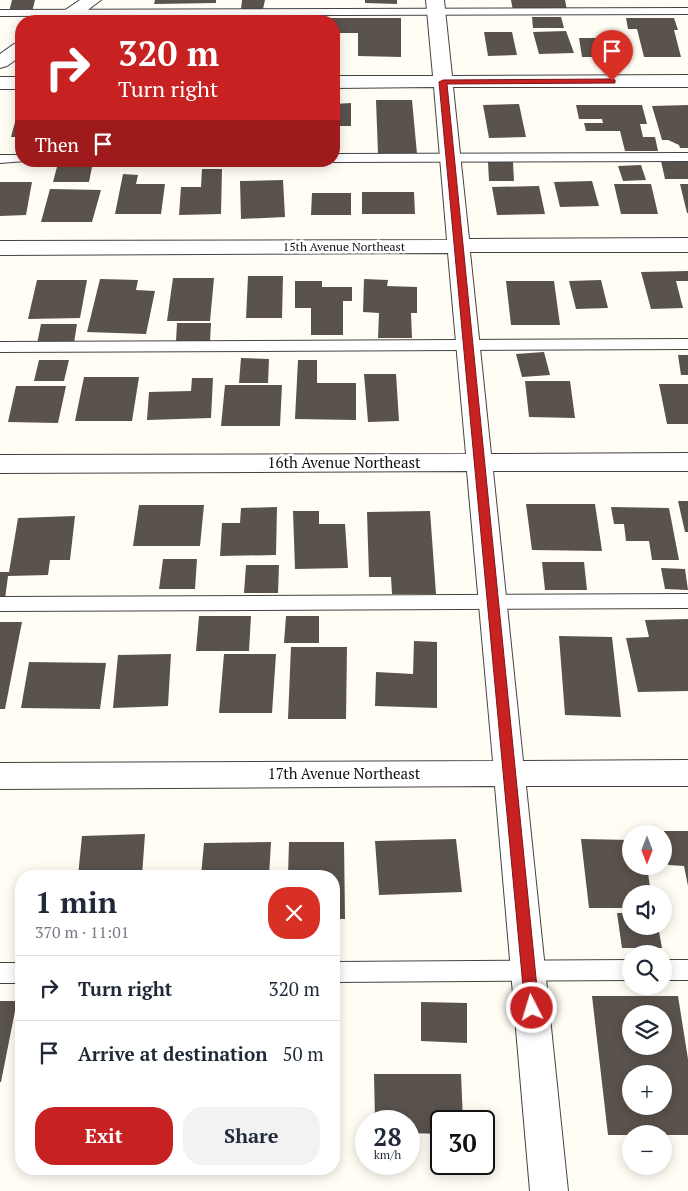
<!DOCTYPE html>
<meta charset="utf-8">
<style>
body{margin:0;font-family:"PT Serif",serif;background:#f2f2f3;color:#1f2937;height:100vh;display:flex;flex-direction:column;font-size:19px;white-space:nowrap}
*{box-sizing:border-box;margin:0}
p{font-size:16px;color:#747a83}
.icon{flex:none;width:28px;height:28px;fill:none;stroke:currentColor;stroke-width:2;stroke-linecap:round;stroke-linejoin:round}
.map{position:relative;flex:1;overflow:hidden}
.details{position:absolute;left:15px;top:870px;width:325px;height:305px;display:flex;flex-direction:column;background:#fff;border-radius:20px;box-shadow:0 2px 12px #0003}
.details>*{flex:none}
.hud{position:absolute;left:15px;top:15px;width:325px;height:152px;border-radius:20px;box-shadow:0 2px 12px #0003;background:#c72122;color:#fff;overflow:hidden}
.needle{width:32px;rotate:180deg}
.buttons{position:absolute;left:622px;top:825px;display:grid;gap:10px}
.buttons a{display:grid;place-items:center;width:50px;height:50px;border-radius:50%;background:#fff;box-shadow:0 2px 12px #0003;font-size:25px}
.speed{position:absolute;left:355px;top:1110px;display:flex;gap:10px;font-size:25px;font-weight:700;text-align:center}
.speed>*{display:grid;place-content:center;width:65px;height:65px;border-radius:50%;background:#fff;box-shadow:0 2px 12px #0003;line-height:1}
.speed small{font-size:12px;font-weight:400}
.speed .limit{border:2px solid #111;border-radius:8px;background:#fff;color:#111}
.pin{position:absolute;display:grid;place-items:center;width:42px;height:42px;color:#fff;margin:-51px -21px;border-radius:50% 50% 50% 0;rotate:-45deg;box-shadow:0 0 5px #0007}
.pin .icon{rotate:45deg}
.me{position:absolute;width:55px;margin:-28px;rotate:355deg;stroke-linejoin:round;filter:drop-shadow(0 0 4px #0008)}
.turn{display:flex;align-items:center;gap:18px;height:105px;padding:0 20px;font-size:22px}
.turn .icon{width:65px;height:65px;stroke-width:2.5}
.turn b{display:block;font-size:35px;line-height:42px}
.then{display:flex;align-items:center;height:48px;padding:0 20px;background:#0003;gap:10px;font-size:19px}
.round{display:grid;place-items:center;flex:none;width:52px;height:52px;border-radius:20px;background:#f2f2f3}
.summary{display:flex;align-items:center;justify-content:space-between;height:85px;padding:0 20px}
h1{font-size:30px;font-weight:600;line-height:38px}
.action{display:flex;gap:10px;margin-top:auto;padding:10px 20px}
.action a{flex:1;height:58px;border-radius:20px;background:#c72122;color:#fff;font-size:20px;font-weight:600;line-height:58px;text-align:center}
.action a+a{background:#f2f2f3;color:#1f2937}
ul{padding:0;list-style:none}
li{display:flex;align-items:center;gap:15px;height:65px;padding:0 20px;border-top:1px solid #e0e1e3}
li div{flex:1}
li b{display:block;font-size:19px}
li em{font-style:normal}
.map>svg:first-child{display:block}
.building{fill:#5a524c;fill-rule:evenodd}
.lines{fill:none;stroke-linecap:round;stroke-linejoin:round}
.service-casing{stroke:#434343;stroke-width:2}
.minor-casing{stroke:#434343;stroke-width:2}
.tertiary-casing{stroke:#434343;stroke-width:2}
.service{fill:#fff;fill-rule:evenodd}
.minor{fill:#fff;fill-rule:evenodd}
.tertiary{fill:#fff;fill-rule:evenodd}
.route{fill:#c72122;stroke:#811516}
.labels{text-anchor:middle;stroke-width:5;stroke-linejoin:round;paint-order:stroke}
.far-street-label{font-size:12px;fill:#101010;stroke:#fff}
.street-label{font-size:15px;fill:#101010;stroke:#fff}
</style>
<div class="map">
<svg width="688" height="1191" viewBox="0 0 688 1191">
<rect width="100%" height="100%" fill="#fffdf4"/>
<!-- building -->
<path class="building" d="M12,0H35L32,12H9Z
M155,0H216V3L154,4Z
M242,0H265L263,9H241Z
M365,0H397V4L365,3Z
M511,0H565L567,10L513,11Z
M532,17H561L564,28H533Z
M241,18H257V21H240Z
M315,18H401V57L358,56V33H334V21H315Z
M626,18H674L678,30H674L681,57H644L637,29H628Z
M566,31L574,53L539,54L533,32Z
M484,32H512L517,55L488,56Z
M579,38H623L627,57H582Z
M376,100H412L417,154H378Z
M351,103V126H334V104Z
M519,104L526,137L489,138L483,105Z
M576,105H642L647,124H640L643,137H655L658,151H625L620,131H586L584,123H603L602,119H579Z
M688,105V148H680L679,145L668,140H662L652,106Z
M18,111H21V137H11Z
M661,161H688V179H665Z
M488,162H513L514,181H489Z
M641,165L646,180L623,181L618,166Z
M57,167H92L89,182H53Z
M202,169H222L221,214L179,215L181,187H201Z
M123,174L138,175L136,184H165L161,214H115Z
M283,180L285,217L241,219L240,181Z
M592,181L599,206L560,207L554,182Z
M0,182H32L26,215L0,216Z
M614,184H651L658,214H621Z
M680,184H688V213H687Z
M539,186L545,214L497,215L492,187Z
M50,189L101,190L92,222H41Z
M362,192H414L415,214H362Z
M312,193H351V215H311Z
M688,271V281H676L683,308L651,309L641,272Z
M248,276H283L282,318H246Z
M173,278H214L210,321H167Z
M100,279L138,280L136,290L155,291L146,334L87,332Z
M364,279L388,280L387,286L417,287V313H411L412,338H378L379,313L363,312Z
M37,280H87L80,318L28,319Z
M601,280L608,308L576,309L569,281Z
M295,281H322V287H352V301H343V335H311V308H295Z
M506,281H554L560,325H511Z
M177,323H211L210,341H176Z
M41,324H77L74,343L37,344Z
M544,352L550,375L522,377L516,354Z
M678,355H688V375H681Z
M241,358L269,359L268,383H239Z
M39,360H69L64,381H34Z
M298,360H317V383H356V420L295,419Z
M364,374H396L399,421L368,422Z
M84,377H139L132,421H75Z
M192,378H213L211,418L147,420L149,392L191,391Z
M525,381H570L575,418L529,417Z
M659,384H688V424H667Z
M225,385H282L280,426H221Z
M16,386H66L58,423L8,422Z
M678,501H688V532H685Z
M526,504H595L602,551L532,550Z
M139,505H204L200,546H133Z
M277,507L276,555L220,556L222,523H240L241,508Z
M611,507L669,508L679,560H652L649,541H626L624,524H614Z
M293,511H319V524H345L348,568L295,569Z
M430,511L436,594H392L391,577H369L367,512Z
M75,516L70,560H50L48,575L8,576L5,599H0V572H9L18,518Z
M163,559H197L195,589H159Z
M542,562H584L587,590H545Z
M246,565H279L278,593H244Z
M661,568L685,569L688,590L665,589Z
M199,616H251L249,651H196Z
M286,616H319V643H284Z
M688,619V691L638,692L626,638L649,637L645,620Z
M0,622H22L5,709H0Z
M559,636L612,637L621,717L565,715Z
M414,641L437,642V708L375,706L376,672L413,674Z
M291,647H347L346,719H288Z
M171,654L168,706L113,708L118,655Z
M224,654H276L272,713H219Z
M29,662L106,663L100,709L21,708Z
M664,831H688V886L684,866L668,865Z
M145,834L142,876H78L82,836Z
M456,839L462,892L379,895L375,841Z
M581,839L631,840V866H647L651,894H631V908H589Z
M271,842L269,876H201L204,843Z
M289,842H344L345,919H334V876H288Z
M617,913H631V926H658L662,948H622Z
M592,996H678L688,1059V1135H608ZM631,1014H664V1046H631ZM631,1074H664V1106H631Z
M0,1001H17L1,1082H0Z
M421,1002L467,1003V1043L421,1041Z
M374,1074H461L463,1121H441V1134L409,1133V1121H375Z"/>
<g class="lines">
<defs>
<path id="service" d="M688,8V14L0,16V10Z
M688,153V161L334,162L331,161H334V154Z
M0,155H21V161H26L0,163Z
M688,339V349L0,352V342Z
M688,594V608L0,611V597Z
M631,960V980L334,982V962Z
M664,960H688V980H664Z
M0,963H21V983H0Z"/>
<path id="minor" d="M426,0H444L452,76L688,75V87H453L469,239L688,238V252H470L491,454L688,453V471H493L523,761L688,760V786H526L568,1191H530L495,786L0,789V763L493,761L467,471L0,473V455L466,454L448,253L0,255V241L447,240L434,87L334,88V76H433Z
M0,77H21V89H0Z"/>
<path id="tertiary" d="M80,0H101L73,21H52L55,17Z
M21,43V56L7,66L0,68V54L14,44Z"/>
</defs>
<!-- service casing -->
<use href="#service" class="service-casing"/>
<!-- minor casing -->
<use href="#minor" class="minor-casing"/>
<!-- tertiary casing -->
<use href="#tertiary" class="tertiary-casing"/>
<!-- service -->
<use href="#service" class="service"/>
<!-- minor -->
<use href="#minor" class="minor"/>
<!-- tertiary -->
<use href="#tertiary" class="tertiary"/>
</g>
<!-- route -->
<path class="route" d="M612,79L615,80V83L447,84L539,1008L537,1012L532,1014L527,1012L525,1008L439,82L443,80Z"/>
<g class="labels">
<!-- far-street labels -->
<g class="far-street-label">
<text x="344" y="251">15th Avenue Northeast</text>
</g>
<!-- street labels -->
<g class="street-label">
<text x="344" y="468">16th Avenue Northeast</text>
<text x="344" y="779">17th Avenue Northeast</text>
</g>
</g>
</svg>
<div class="buttons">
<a><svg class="needle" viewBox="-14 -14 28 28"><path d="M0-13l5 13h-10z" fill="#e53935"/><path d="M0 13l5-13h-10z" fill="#747a83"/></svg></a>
<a><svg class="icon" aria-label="sound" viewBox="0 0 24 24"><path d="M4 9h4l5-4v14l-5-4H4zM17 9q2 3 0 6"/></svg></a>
<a><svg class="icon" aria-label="search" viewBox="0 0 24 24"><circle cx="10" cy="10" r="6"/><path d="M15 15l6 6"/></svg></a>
<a><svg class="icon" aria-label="layers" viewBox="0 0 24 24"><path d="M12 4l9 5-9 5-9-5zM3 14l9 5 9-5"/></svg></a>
<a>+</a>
<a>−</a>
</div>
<div class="speed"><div>28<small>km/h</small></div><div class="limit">30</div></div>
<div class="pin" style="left:612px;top:81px;background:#d93025"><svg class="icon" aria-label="arrive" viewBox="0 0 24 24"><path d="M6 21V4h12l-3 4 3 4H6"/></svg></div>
<svg class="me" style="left:532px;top:1008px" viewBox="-20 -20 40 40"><circle r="17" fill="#c72122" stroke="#fff" stroke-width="3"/><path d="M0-11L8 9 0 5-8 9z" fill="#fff"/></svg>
<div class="hud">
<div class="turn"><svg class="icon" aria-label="right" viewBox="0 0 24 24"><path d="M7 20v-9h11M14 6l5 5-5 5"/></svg><div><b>320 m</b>Turn right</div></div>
<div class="then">Then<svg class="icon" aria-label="arrive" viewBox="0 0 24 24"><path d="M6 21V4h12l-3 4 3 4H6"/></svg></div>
</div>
<section class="details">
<div class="summary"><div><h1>1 min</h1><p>370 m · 11:01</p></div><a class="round" style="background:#d93025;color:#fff"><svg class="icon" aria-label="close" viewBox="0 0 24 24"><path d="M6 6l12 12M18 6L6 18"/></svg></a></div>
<ul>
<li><svg class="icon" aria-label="right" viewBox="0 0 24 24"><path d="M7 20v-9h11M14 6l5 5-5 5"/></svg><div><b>Turn right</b></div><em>320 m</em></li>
<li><svg class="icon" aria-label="arrive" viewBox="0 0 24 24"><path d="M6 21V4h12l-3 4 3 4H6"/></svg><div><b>Arrive at destination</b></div><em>50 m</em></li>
</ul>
<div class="action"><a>Exit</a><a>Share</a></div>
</section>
</div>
